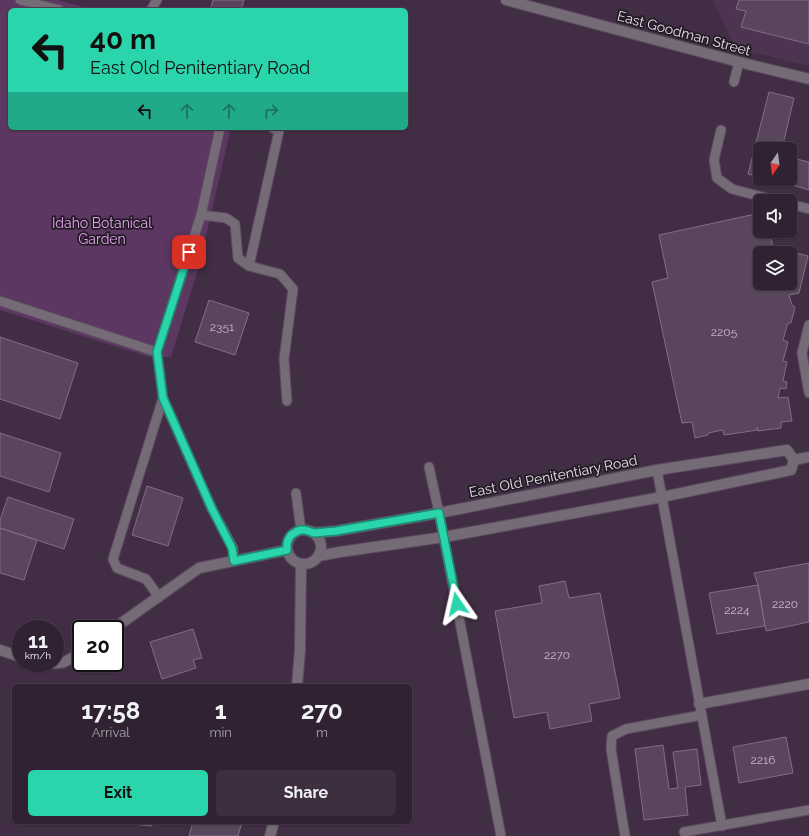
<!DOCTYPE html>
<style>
body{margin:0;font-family:Raleway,sans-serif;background:#3d2f3f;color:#f1f3f6;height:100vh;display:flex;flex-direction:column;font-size:15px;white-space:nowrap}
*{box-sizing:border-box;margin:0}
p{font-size:13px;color:#a8a4ac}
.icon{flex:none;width:22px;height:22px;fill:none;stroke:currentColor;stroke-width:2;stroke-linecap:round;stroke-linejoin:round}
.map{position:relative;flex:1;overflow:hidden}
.details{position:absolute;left:12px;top:684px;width:400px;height:140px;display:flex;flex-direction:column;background:#312233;border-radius:6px;box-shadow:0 1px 3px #0004,0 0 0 1px #4c3f4e}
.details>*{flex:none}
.top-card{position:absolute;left:8px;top:8px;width:400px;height:122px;border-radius:6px;box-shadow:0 1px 3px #0004,0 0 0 1px #4c3f4e;background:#2ad5ac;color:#111;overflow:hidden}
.needle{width:26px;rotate:194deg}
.tools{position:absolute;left:753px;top:142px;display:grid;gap:8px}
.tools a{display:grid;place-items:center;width:44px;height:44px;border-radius:6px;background:#312233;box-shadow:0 1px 3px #0004,0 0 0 1px #4c3f4e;font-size:20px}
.speed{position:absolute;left:12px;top:620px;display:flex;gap:8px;font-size:20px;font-weight:700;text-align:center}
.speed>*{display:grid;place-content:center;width:52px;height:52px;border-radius:50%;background:#312233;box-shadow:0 1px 3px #0004,0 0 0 1px #4c3f4e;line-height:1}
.speed small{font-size:10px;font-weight:400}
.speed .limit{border:2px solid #111;border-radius:6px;background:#fff;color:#111}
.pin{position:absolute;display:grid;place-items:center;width:34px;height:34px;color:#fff;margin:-17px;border-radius:8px;box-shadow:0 2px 6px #0006}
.me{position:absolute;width:44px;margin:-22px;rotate:349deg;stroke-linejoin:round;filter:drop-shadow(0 0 3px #0008)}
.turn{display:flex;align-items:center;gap:14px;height:84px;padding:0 16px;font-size:18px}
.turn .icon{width:52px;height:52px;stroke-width:2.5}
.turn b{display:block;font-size:28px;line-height:34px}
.lanes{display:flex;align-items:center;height:38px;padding:0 16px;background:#0003;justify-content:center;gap:20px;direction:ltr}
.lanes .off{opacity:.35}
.eta{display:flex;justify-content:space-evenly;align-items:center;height:68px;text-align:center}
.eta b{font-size:24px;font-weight:700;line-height:28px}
.button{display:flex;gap:8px;margin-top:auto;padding:8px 16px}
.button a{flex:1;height:46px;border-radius:6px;background:#2ad5ac;color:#111;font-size:16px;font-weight:700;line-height:46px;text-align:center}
.button a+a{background:#3d2f3f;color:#f1f3f6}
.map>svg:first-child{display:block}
.built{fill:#4d3551}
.green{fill:#5b3761}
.building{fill:#59455c;stroke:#826d86;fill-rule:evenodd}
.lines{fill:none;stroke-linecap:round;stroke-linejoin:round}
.service-casing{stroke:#5c4a5f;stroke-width:11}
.minor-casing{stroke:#5c4a5f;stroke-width:12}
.service{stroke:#746b76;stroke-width:9}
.minor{stroke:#746b76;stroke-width:10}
.route-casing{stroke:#1b8a70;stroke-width:10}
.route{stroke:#2ad5ac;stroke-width:7}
.labels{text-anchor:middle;stroke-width:3.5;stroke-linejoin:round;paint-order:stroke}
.number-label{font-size:12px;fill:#c6b8c8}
.street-label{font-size:14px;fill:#ebdeec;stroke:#221a24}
.park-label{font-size:14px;fill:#e4a5ee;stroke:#221a24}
</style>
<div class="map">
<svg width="809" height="836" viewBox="0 0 809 836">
<rect width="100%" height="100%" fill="#412e44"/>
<!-- built -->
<path class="built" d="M713,0H809V66L735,48Z"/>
<!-- green -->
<path class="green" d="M0,0H58L94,10H10V128H231L199,266L171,357H149L0,310Z"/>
<!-- building -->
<path class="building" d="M213,0H244L241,10H210Z
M739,0H809V44L741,27L746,11L736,9Z
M769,92L794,98L782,149H760V177L748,174Z
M792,158L809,162V190L785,183L786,179H790V165Z
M760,213V231H769L773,247L808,256L799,293L789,295L792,305L795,307L791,323H788L783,340L788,342L783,361L787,362L783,381L787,382L786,389L780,388L778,398L788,397L792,421L781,422V428L758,431L757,427L758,430L724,435L723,430L708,433V435L695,438L692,422L682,423L652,282L668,278L659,235ZM760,253H790V283H760Z
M209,300L249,313L235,355L195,342Z
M0,337L78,363L60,419L0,399Z
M0,433L61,453L49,492L0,476Z
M147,486L183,498L168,546L132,535Z
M8,497L74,519L64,549L0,528V520Z
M0,528L37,540L24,580L0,573Z
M809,563V622L766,631L758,585L754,573Z
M565,581L569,598L600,593L620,698L589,704L592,721L550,729L547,712L514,718L495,611L542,603L539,586Z
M758,585L765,626L717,634L709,593Z
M193,629L202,658L193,660L196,668L162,679L150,642Z
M786,737L793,773L739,783L733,747Z
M663,745L669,789L678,788L673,752L697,749L701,785L685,787L688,815L644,820L635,749Z
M132,822H152V826L132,824Z
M193,822H242L238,836H189Z"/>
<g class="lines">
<defs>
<path id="service" d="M20,0L60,10
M151,10L157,0
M734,82L739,62
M220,128L201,215L157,352L163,398L212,509L233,548L234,561
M721,130L714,160L717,178L732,189L778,201
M790,204L809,209
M201,215L226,218L235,224L238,258L249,266L280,274L293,289L284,359L287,401
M249,266L279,131L273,128
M0,301L157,352
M809,325L802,353L809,393
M429,467L439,513L501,836
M657,470L722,826
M296,493L301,530
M159,597L146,579L117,568L113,559L163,398
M684,832L809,810
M625,836L611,749L612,736L626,729L702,715"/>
<path id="minor" d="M506,0L739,62L809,79
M794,460L809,457
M287 547a17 17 0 1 1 34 0a17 17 0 1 1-34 0Z
M313,533L336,531L439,513L657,470L787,450L794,460L791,470L662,497L444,537L340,552L318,556
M113,629L199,568L287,550
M0,650L21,657
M45,663C63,665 66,662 81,652
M297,686L300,650L301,564
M699,704L809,684
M270,836L274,822"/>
</defs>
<!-- service casing -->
<use href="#service" class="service-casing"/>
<!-- minor casing -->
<use href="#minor" class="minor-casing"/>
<!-- service -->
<use href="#service" class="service"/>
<!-- minor -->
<use href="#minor" class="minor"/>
</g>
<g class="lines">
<defs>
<path id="route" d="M189,252L157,352L163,398L212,509L232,548L234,561L287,550V544L288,540L291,535L296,532L300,530H305L314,533L336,531L439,513L457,604"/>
</defs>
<!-- route casing -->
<use href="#route" class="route-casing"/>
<!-- route -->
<use href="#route" class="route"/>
</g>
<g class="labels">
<!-- number labels -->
<g class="number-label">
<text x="222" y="331">2351</text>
<text x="724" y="336">2205</text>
<text x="785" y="608">2220</text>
<text x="737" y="614">2224</text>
<text x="557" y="659">2270</text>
<text x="763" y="764">2216</text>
</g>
<!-- street labels -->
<g class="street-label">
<text transform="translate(684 33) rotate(15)" y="5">East Goodman Street</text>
<text transform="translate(553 476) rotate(-11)" y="5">East Old Penitentiary Road</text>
</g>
<!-- park labels -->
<g class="park-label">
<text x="102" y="228">Idaho Botanical<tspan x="102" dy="16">Garden</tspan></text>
</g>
</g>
</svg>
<div class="tools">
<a><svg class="needle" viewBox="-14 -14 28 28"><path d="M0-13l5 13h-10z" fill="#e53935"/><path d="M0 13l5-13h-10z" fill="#a8a4ac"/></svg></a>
<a><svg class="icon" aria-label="sound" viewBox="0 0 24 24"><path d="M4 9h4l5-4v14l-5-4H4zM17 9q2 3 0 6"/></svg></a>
<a><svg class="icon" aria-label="layers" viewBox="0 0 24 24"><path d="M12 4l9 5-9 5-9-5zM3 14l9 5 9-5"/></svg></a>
</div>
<div class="speed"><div>11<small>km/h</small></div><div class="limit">20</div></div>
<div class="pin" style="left:189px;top:252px;background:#d93025"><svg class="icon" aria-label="arrive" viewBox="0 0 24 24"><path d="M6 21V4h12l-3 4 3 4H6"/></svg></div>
<svg class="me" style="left:457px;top:604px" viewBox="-20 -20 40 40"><path d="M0-17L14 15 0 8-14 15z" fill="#2ad5ac" stroke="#fff" stroke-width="4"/></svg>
<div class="top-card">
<div class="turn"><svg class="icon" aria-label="left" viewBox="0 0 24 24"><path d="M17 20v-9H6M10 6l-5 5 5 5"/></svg><div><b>40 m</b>East Old Penitentiary Road</div></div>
<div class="lanes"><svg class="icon" aria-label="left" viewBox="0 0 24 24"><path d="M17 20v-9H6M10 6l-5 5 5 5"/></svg><svg class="icon off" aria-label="ahead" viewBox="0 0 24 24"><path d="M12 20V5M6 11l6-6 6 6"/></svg><svg class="icon off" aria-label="ahead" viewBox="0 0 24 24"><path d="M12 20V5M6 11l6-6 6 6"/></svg><svg class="icon off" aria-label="right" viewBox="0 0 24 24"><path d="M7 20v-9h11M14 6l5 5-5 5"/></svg></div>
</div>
<section class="details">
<div class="eta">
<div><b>17:58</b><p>Arrival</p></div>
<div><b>1</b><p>min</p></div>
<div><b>270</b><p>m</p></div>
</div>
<div class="button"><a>Exit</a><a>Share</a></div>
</section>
</div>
